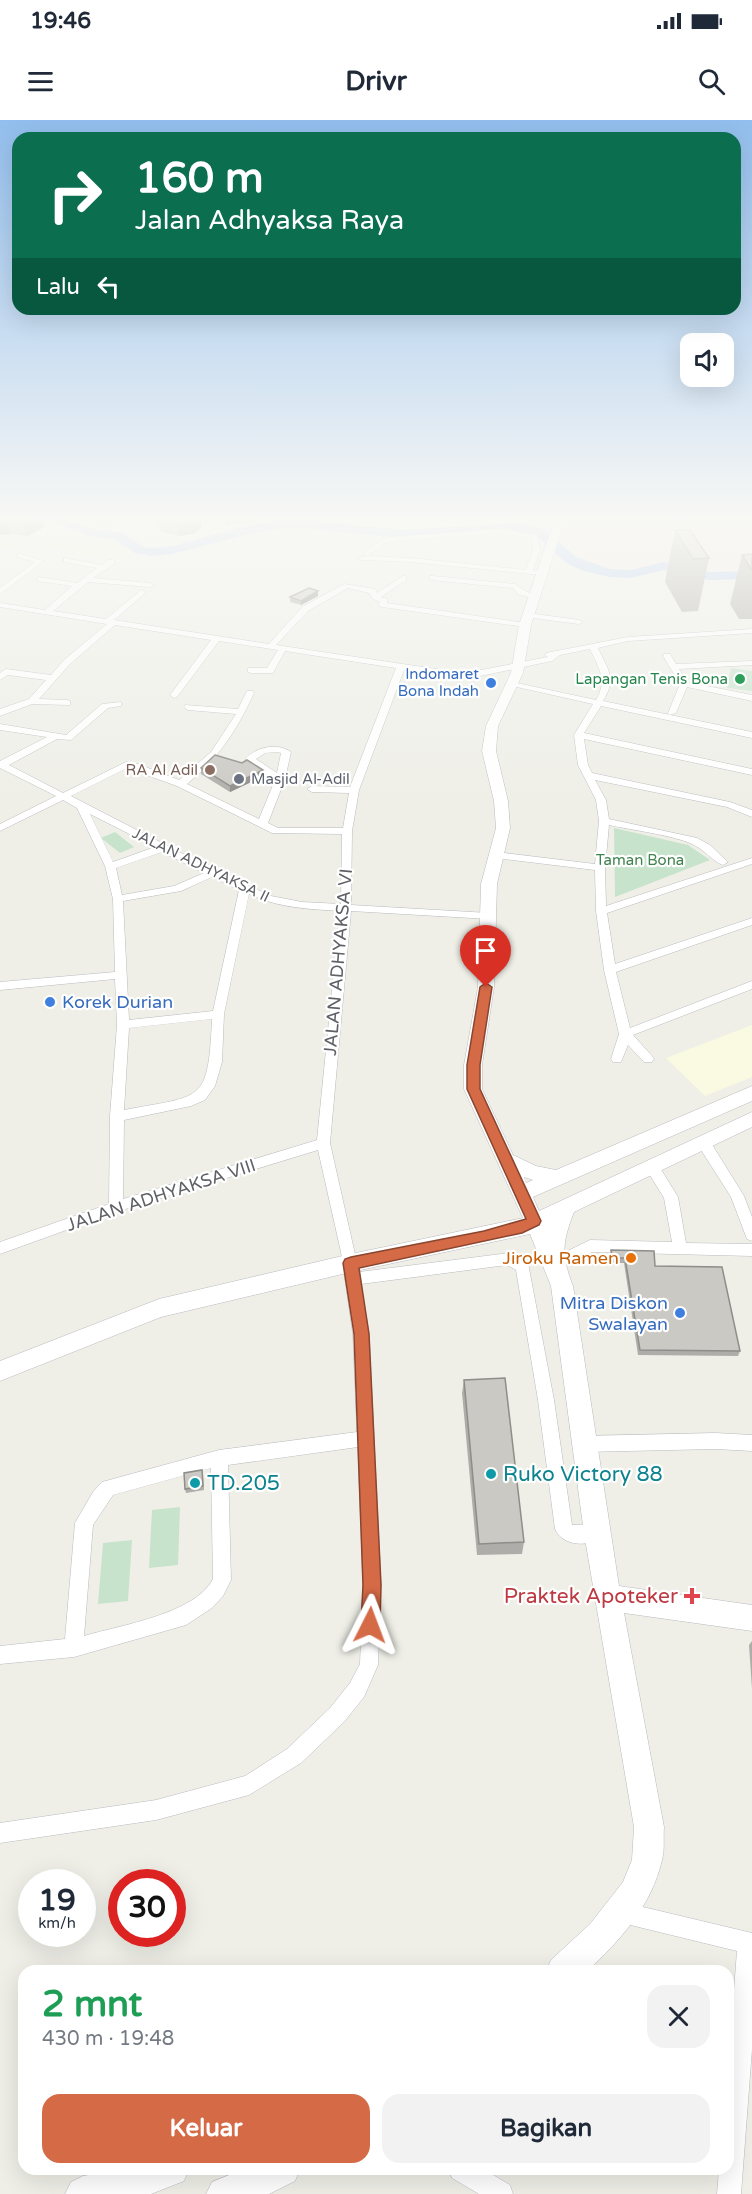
<!DOCTYPE html>
<html lang="id">
<meta charset="utf-8">
<style>
body{margin:0;font-family:"Varela Round",sans-serif;background:#f2f2f3;color:#1f2937;height:100vh;display:flex;flex-direction:column;font-size:22px;white-space:nowrap}
*{box-sizing:border-box;margin:0}
p{font-size:20px;color:#747a83}
.icon{flex:none;width:33px;height:33px;fill:none;stroke:currentColor;stroke-width:2;stroke-linecap:round;stroke-linejoin:round}
.map{position:relative;flex:1;overflow:hidden}
.side{position:absolute;left:18px;top:1845px;width:716px;height:210px;display:flex;flex-direction:column;background:#fff;border-radius:18px;box-shadow:0 6px 24px #0002}
.side>*{flex:none}
.hud{position:absolute;left:12px;top:12px;width:729px;height:183px;border-radius:18px;box-shadow:0 6px 24px #0002;background:#0b6e4f;color:#fff;overflow:hidden}
.controls{position:absolute;left:680px;top:213px;display:grid;gap:12px}
.controls a{display:grid;place-items:center;width:54px;height:54px;border-radius:12px;background:#fff;box-shadow:0 6px 24px #0002;font-size:30px}
.speed{position:absolute;left:18px;top:1749px;display:flex;gap:12px;font-size:30px;font-weight:700;text-align:center}
.speed>*{display:grid;place-content:center;width:78px;height:78px;border-radius:50%;background:#fff;box-shadow:0 6px 24px #0002;line-height:1}
.speed small{font-size:15px;font-weight:400}
.speed .limit{border:9px solid #d22;background:#fff;color:#111}
.pin{position:absolute;display:grid;place-items:center;width:51px;height:51px;color:#fff;margin:-62px -26px;border-radius:50% 50% 50% 0;rotate:-45deg;box-shadow:0 0 6px #0007}
.pin .icon{rotate:45deg}
.me{position:absolute;width:66px;margin:-33px;rotate:3deg;stroke-linejoin:round;filter:drop-shadow(0 0 4px #0008)}
.turn{display:flex;align-items:center;gap:21px;height:126px;padding:0 24px;font-size:27px}
.turn .icon{width:78px;height:78px;stroke-width:2.5}
.turn b{display:block;font-size:42px;line-height:51px}
.then{display:flex;align-items:center;height:57px;padding:0 24px;background:#0003;gap:12px;font-size:22px}
.round{display:grid;place-items:center;flex:none;width:63px;height:63px;border-radius:18px;background:#f2f2f3}
.overview{display:flex;align-items:center;justify-content:space-between;height:102px;padding:0 24px}
h1{font-size:36px;font-weight:800;line-height:45px;color:#1e9e55}
.cta{display:flex;gap:12px;margin-top:auto;padding:12px 24px}
.cta a{flex:1;height:69px;border-radius:18px;background:#d56a47;color:#fff;font-size:24px;font-weight:800;line-height:69px;text-align:center}
.cta a+a{background:#f2f2f3;color:#1f2937}
.status{display:flex;justify-content:space-between;align-items:center;height:42px;padding:0 30px;background:#fff;direction:ltr}
.status svg{height:16px;fill:currentColor}
header{display:flex;justify-content:space-between;align-items:center;height:78px;padding:0 24px;background:#fff;font-size:27px;font-weight:800}
.map>svg:first-child{display:block}
.commercial{fill:#faf9e1}
.medical{fill:#f9ebe6}
.green{fill:#c7e3cc}
.lines{fill:none;stroke-linecap:round;stroke-linejoin:round}
.river{fill:#b1ccf5;fill-rule:evenodd}
.street-casing{stroke:#b9bbbf;stroke-width:1}
.secondary-casing{stroke:#b9babf;stroke-width:1}
.street{fill:#fff;fill-rule:evenodd}
.secondary{fill:#fff;fill-rule:evenodd}
.wall{fill:#afada9}
.shaded-wall{fill:#8e8d89}
.building{fill:#cbc9c4;stroke:#8e8d89;stroke-width:1.5}
.route{fill:#d56a47;stroke:#8a452e;stroke-width:1.5}
.leisure-dot{fill:#2e9e5b;stroke:#fff;stroke-width:2}
.shop-dot{fill:#3f7fe0;stroke:#fff;stroke-width:2}
.education-dot{fill:#8d6e63;stroke:#fff;stroke-width:2}
.worship-dot{fill:#6b7280;stroke:#fff;stroke-width:2}
.food-dot{fill:#e8710a;stroke:#fff;stroke-width:2}
.culture-dot{fill:#0f9aa8;stroke:#fff;stroke-width:2}
.health-dot{fill:#e0444e;stroke:#fff;stroke-width:2}
.labels{text-anchor:middle;stroke-width:4.5;stroke-linejoin:round;paint-order:stroke}
.far-shop-label{font-size:15px;fill:#366cbe;stroke:#fff;text-anchor:end}
.far-leisure-label{font-size:15px;fill:#27864d;stroke:#fff;text-anchor:end}
.far-education-label{font-size:15px;fill:#785e54;stroke:#fff;text-anchor:end}
.far-worship-label{font-size:15px;fill:#5b616d;stroke:#fff;text-anchor:start}
.far-park-label{font-size:15px;fill:#41834f;stroke:#fff}
.far-street-label{font-size:15px;fill:#5f6166;stroke:#fff}
.street-label{font-size:18px;fill:#5f6166;stroke:#fff}
.shop-label{font-size:18px;fill:#366cbe;stroke:#fff;text-anchor:start}
.food-label{font-size:18px;fill:#c56008;stroke:#fff;text-anchor:end}
.near-culture-label{font-size:21px;fill:#0d838f;stroke:#fff;text-anchor:start}
.near-health-label{font-size:21px;fill:#be3a42;stroke:#fff;text-anchor:end}
</style>
<div class="status"><b>19:46</b><svg viewBox="0 0 49 12"><path d="M0 12V9h3v3zM5 12V6h3v6zM10 12V3h3v9zM15 12V0h3v12zM26 1h20v11H26zM47 4h2v5h-2z"/></svg></div>
<header><svg class="icon" aria-label="menu" viewBox="0 0 24 24"><path d="M4 6h16M4 12h16M4 18h16"/></svg>Drivr<svg class="icon" aria-label="search" viewBox="0 0 24 24"><circle cx="10" cy="10" r="6"/><path d="M15 15l6 6"/></svg></header>
<div class="map">
<svg width="752" height="2074" viewBox="0 0 752 2074">
<rect width="100%" height="100%" fill="#efefe8"/>
<!-- commercial -->
<path class="commercial" d="M0,396H40L134,430L117,443L31,423L13,429L0,427Z
M133,396H549L546,404L418,412L307,401L266,403L169,425L148,421L113,409Z
M752,905V957L705,976L666,938Z"/>
<!-- medical -->
<path class="medical" d="M63,396H133L113,409L98,408Z
M566,396H752V453H726L685,444L671,443L635,450L612,448L581,439L574,433L566,420L560,418Z"/>
<!-- green -->
<path class="green" d="M731,548L752,551V571L727,568Z
M614,708L688,725L710,740L615,777Z
M115,712L134,727L120,733L101,718Z
M180,1387L178,1445L149,1448L152,1390Z
M132,1420L128,1481L98,1484L103,1423Z"/>
<g class="lines">
<!-- river -->
<path class="river" d="M38,396H56L95,410L122,413L143,427L152,428L172,426L251,405L279,401H313L401,410L519,403L545,410L576,437L610,449L631,450L663,442L709,452L752,451V459L709,460L663,450L631,458L610,457L584,451L566,443L537,416L519,411L401,418L313,409H279L252,413L172,434L152,436L135,433L115,419L89,416Z"/>
<defs>
<path id="street" d="M661,396H706L690,400Z
M500,409L537,415L540,430L533,450L542,451V455L411,442L361,440L357,438L368,436L364,434L365,432L380,421L391,417ZM500,413L532,418L533,430L526,450L411,438L368,436L384,423L392,421Z
M18,433L44,441L0,474V468L35,442L18,437Z
M64,438L102,445L108,440H114V444L93,458L150,463L154,465L150,467L88,462L53,491L106,499L141,470L145,472L144,474L114,500L269,524L302,487L344,464L375,469L377,473L403,456H406V460L381,477L387,479V483L525,503L529,505L525,507L382,487L378,485L380,482L373,479L369,473L348,468L308,491L276,525L449,551L471,552L548,537L545,535L546,533L628,517L752,509V513L628,521L598,528C608,550 617,558 603,581L752,612V618L601,586L584,613L752,649V655L584,619L588,645L592,653L730,682L752,690V697L727,687L595,660L606,680L609,699L697,718L710,725L728,742L723,745C712,741 704,729 692,724C673,715 631,710 609,705L605,748L606,786L752,738V744L607,793L615,844L752,798V805L616,852L630,908L752,861V869L633,915L652,936L654,939L652,942H644L628,925L621,942H613L611,939L619,914L604,850L596,791L595,750L496,738L491,735L496,732L595,744L599,701L596,680L578,645L574,615L593,584L508,565L512,562L596,580C608,560 599,549 590,529L560,535L552,541L471,558L404,550L359,670L352,711L351,785L489,793L494,796L489,799L351,791L330,1023L359,1152L509,1133L528,1143L554,1280L572,1405L597,1404L603,1407L606,1413L603,1419C587,1426 563,1427 555,1409L538,1280L516,1150L507,1145L361,1164L369,1214L381,1465L378,1545L364,1577L344,1602L301,1643L249,1675L156,1700L0,1723V1703L156,1680L245,1656L287,1629L330,1588L350,1563L360,1544L363,1465L358,1327L228,1345L231,1460L223,1476L212,1488L186,1505L74,1537L0,1544V1526L65,1519L75,1403L93,1372L102,1362L219,1330L357,1312L353,1214L341,1132L318,1030L119,1091L0,1134V1122L109,1084L110,996L117,905L115,859L0,870V862L115,852L113,779L105,746L77,688L63,680L0,711V704L56,676L0,648V641L47,617L0,610V604L66,615L102,584L121,582V586L108,588L71,620L57,619L9,645L63,673L126,642L138,644L179,660L211,632L236,594L188,590L184,587L185,585L238,589L247,571H253L254,573C237,610 219,638 187,664L259,699L275,660L245,639C256,627 277,622 291,632L285,659L268,703L278,708H343L349,673L312,672L307,669L312,666L350,667L396,548L285,531L273,553H251L248,552V548H267L278,530L219,521L177,577L174,578L170,575L211,520L115,505L70,544L39,579L67,580L70,581V585L32,584L0,596V589L29,579L46,560L8,555L0,560V553L6,549L51,555L64,540L107,504L0,487V483L45,490L72,466L38,461V457L77,463L97,448L64,442ZM277,632L281,633L277,653L256,639L265,633ZM127,648L177,666L272,713L342,714L341,784L302,782L271,776L216,751L71,676ZM90,694L155,727L113,742ZM162,732L204,753L174,766L122,775L116,748ZM212,757L239,770L213,891L129,900L123,781L181,771ZM249,774C278,788 309,789 340,791L317,1020L123,1079L124,1000L191,986L205,980L215,966L222,942L224,894ZM212,899C208,984 203,975 124,990L129,908ZM211,1348L213,1459C195,1494 121,1505 84,1516L93,1405L113,1375Z
M433,456L515,464L525,471L538,476L534,478L519,475L513,468L430,460V456Z
M528,493L579,500L583,502L579,504L525,497L524,495Z
M664,534H670L676,544L752,541V545L679,549L687,562L752,575V581L687,567L676,593L669,595L668,593L680,564L663,536Z
M703,1017L708,1018L744,1076L752,1097V1121L747,1119L731,1077L696,1022Z
M652,1042L657,1043L678,1077L686,1123L752,1124V1136L592,1132L559,1148L554,1150L549,1148L547,1144L549,1140L590,1120L672,1122L664,1078L645,1047L647,1043Z
M716,1313L752,1315V1331L716,1329L583,1332L577,1329L575,1324L577,1319L583,1316Z
M622,1782L752,1813V1929L741,2074H717L719,2049H728V1948L737,1831L614,1801L611,1793L614,1785Z
M449,2049H483L510,2065L513,2074H479L452,2058Z"/>
<path id="secondary" d="M556,396H566L531,505L523,553L498,606L496,631L508,681L510,708L497,764L494,867L482,945V969L513,1035L536,1046L556,1050L752,966V981L533,1077L539,1091L752,992V1007L574,1092C562,1123 561,1135 573,1166L619,1466L752,1485V1511L624,1493L664,1707C663,1718 665,1729 662,1740C652,1785 620,1821 587,1851H546L551,1840L590,1804L623,1762L632,1740L634,1707L584,1413L551,1166L530,1114L351,1152L161,1197L0,1261V1241L159,1179L351,1134L523,1098L464,969V945L478,867L481,764L496,708L494,681L482,631L486,606L511,553L519,505ZM524,1057L533,1060L526,1063Z
M123,2049H189L184,2061L151,2074H65L71,2062L83,2056Z
M244,2049H300L295,2061L269,2074H206L212,2062Z"/>
</defs>
<!-- street casing -->
<use href="#street" class="street-casing"/>
<!-- secondary casing -->
<use href="#secondary" class="secondary-casing"/>
<!-- street -->
<use href="#street" class="street"/>
<!-- secondary -->
<use href="#secondary" class="secondary"/>
</g>
<!-- wall -->
<path class="wall" d="M0,396H43L45,407L27,416L11,414Z
M155,396H201L202,407L195,413L179,416L162,412L156,404Z
M214,396H297L296,399L266,398L251,404L232,403L228,406L215,399Z
M374,396H401L397,402H374Z
M457,396H484V398L461,399Z
M675,410L709,438L698,491L682,492L665,462Z
M752,434V499H739L730,484L742,435Z
M318,476L301,485L290,482V477Z
M242,643L263,650L264,656L230,672L201,654V648Z
M611,1130L655,1146L740,1231L738,1236L638,1235L624,1143H610V1135Z
M464,1260L524,1422L522,1434L477,1435L462,1273Z
M203,1354L204,1370L186,1373L185,1369Z
M752,1521V1569L749,1525Z"/>
<!-- shaded-wall -->
<path class="shaded-wall" d="M0,396H7L11,414L0,415Z
M22,396H43L45,407L27,416Z
M177,396H201L202,407L195,413L179,416Z
M227,396H231L232,403L228,406Z
M251,396H266V398L251,404Z
M318,471V476L301,485V481Z
M263,650L264,656L230,672V666Z"/>
<!-- building -->
<path class="building" d="M675,410H690L709,438L693,439Z
M752,434V449H751L742,435Z
M309,468L318,471L301,481L290,477Z
M215,635L242,643L247,640L263,650L230,666L201,648Z
M611,1130L654,1131L655,1146L722,1147L740,1231L640,1230L625,1138H612Z
M505,1258L524,1422L479,1424L464,1260Z
M202,1350L203,1366L185,1369L184,1353Z"/>
<!-- sky -->
<linearGradient id="sky" x2="0" y2="1"><stop stop-color="#92beed"/><stop offset="0.58" stop-color="#f8f8f5"/><stop offset="1" stop-color="#f8f8f5" stop-opacity="0"/></linearGradient>
<rect width="752" height="686" fill="url(#sky)"/>
<!-- route -->
<path class="route" d="M486,863L492,867L480,945V969L541,1101L539,1105L522,1113L359,1148L369,1214L381,1465L380,1505L377,1511L370,1514L364,1511L361,1505L363,1465L354,1214L343,1143L345,1139L351,1137L484,1111L526,1099L467,969V945L480,867Z"/>
<!-- markers -->
<circle class="leisure-dot" cx="740" cy="559" r="6"/>
<g class="shop-dot">
<circle cx="491" cy="563" r="6"/>
<circle cx="50" cy="882" r="6"/>
<circle cx="680" cy="1193" r="6"/>
</g>
<circle class="education-dot" cx="210" cy="650" r="6"/>
<circle class="worship-dot" cx="239" cy="659" r="6"/>
<circle class="food-dot" cx="631" cy="1138" r="6"/>
<g class="culture-dot">
<circle cx="491" cy="1354" r="6"/>
<circle cx="195" cy="1363" r="6"/>
</g>
<path class="health-dot" d="M689 1467h6v6h6v6h-6v6h-6v-6h-6v-6h6z"/>
<g class="labels">
<!-- far-shop labels -->
<g class="far-shop-label">
<text x="479" y="559">Indomaret<tspan x="479" dy="17">Bona Indah</tspan></text>
</g>
<!-- far-leisure labels -->
<g class="far-leisure-label">
<text x="728" y="564">Lapangan Tenis Bona</text>
</g>
<!-- far-education labels -->
<g class="far-education-label">
<text x="198" y="655">RA Al Adil</text>
</g>
<!-- far-worship labels -->
<g class="far-worship-label">
<text x="251" y="664">Masjid Al-Adil</text>
</g>
<!-- far-park labels -->
<g class="far-park-label">
<text x="640" y="745">Taman Bona</text>
</g>
<!-- far-street labels -->
<g class="far-street-label">
<text transform="translate(201 745) rotate(26)" y="5">JALAN ADHYAKSA II</text>
</g>
<!-- street labels -->
<g class="street-label">
<text transform="translate(338 842) rotate(-85)" y="6">JALAN ADHYAKSA VI</text>
<text transform="translate(161 1075) rotate(-18)" y="6">JALAN ADHYAKSA VIII</text>
</g>
<!-- shop labels -->
<g class="shop-label">
<text x="62" y="888">Korek Durian</text>
<text x="668" y="1189" text-anchor="end">Mitra Diskon<tspan x="668" dy="21">Swalayan</tspan></text>
</g>
<!-- food labels -->
<g class="food-label">
<text x="619" y="1144">Jiroku Ramen</text>
</g>
<!-- near-culture labels -->
<g class="near-culture-label">
<text x="503" y="1361">Ruko Victory 88</text>
<text x="207" y="1370">TD.205</text>
</g>
<!-- near-health labels -->
<g class="near-health-label">
<text x="678" y="1483">Praktek Apoteker</text>
</g>
</g>
</svg>
<div class="controls">
<a><svg class="icon" aria-label="sound" viewBox="0 0 24 24"><path d="M4 9h4l5-4v14l-5-4H4zM17 9q2 3 0 6"/></svg></a>
</div>
<div class="speed"><div>19<small>km/h</small></div><div class="limit">30</div></div>
<div class="pin" style="left:486px;top:867px;background:#d93025"><svg class="icon" aria-label="arrive" viewBox="0 0 24 24"><path d="M6 21V4h12l-3 4 3 4H6"/></svg></div>
<svg class="me" style="left:370px;top:1505px" viewBox="-20 -20 40 40"><path d="M0-17L14 15 0 8-14 15z" fill="#d56a47" stroke="#fff" stroke-width="4"/></svg>
<div class="hud">
<div class="turn"><svg class="icon" aria-label="right" viewBox="0 0 24 24"><path d="M7 20v-9h11M14 6l5 5-5 5"/></svg><div><b>160 m</b>Jalan Adhyaksa Raya</div></div>
<div class="then">Lalu<svg class="icon" aria-label="left" viewBox="0 0 24 24"><path d="M17 20v-9H6M10 6l-5 5 5 5"/></svg></div>
</div>
<section class="side">
<div class="overview"><div><h1>2 mnt</h1><p>430 m · 19:48</p></div><a class="round"><svg class="icon" aria-label="close" viewBox="0 0 24 24"><path d="M6 6l12 12M18 6L6 18"/></svg></a></div>
<div class="cta"><a>Keluar</a><a>Bagikan</a></div>
</section>
</div>
